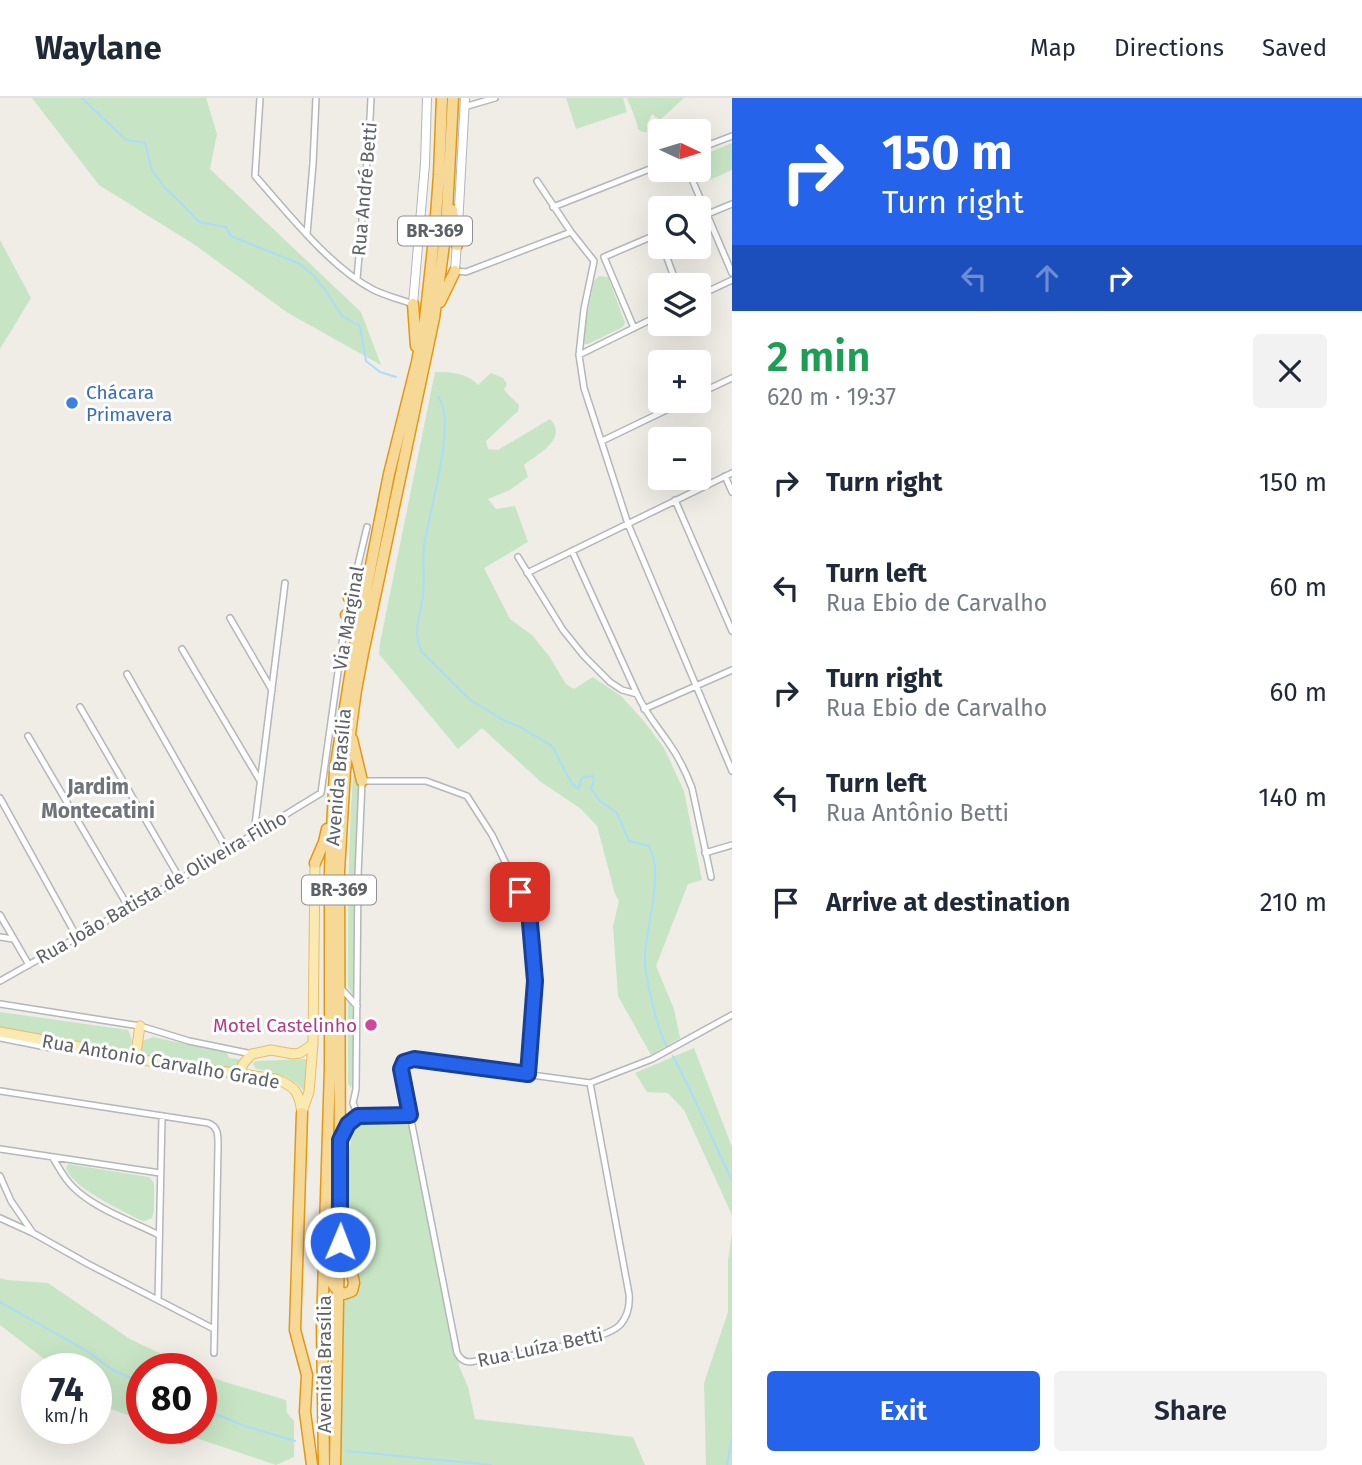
<!DOCTYPE html>
<meta charset="utf-8">
<style>
body{margin:0;font-family:"Fira Sans",sans-serif;background:#f2f2f3;color:#1f2937;height:100vh;display:flex;flex-direction:column;font-size:26px;white-space:nowrap}
*{box-sizing:border-box;margin:0}
p{font-size:23px;color:#747a83}
.icon{flex:none;width:38px;height:38px;fill:none;stroke:currentColor;stroke-width:2;stroke-linecap:round;stroke-linejoin:round}
.map{position:relative;flex:1;overflow:hidden}
.drawer{display:flex;flex-direction:column;background:#fff;width:630px}
.drawer>*{flex:none}
.guide{background:#2563eb;color:#fff;overflow:hidden}
.needle{width:46px;rotate:94deg}
.tools{position:absolute;left:648px;top:21px;display:grid;gap:14px}
.tools a{display:grid;place-items:center;width:63px;height:63px;border-radius:7px;background:#fff;box-shadow:0 7px 28px #0002;font-size:35px}
.speed{position:absolute;left:21px;top:1255px;display:flex;gap:14px;font-size:35px;font-weight:700;text-align:center}
.speed>*{display:grid;place-content:center;width:91px;height:91px;border-radius:50%;background:#fff;box-shadow:0 7px 28px #0002;line-height:1}
.speed small{font-size:18px;font-weight:400}
.speed .limit{border:10px solid #d22;background:#fff;color:#111}
.pin{position:absolute;display:grid;place-items:center;width:60px;height:60px;color:#fff;margin:-30px;border-radius:14px;box-shadow:0 4px 10px #0006}
.me{position:absolute;width:77px;margin:-38px;rotate:1deg;stroke-linejoin:round;filter:drop-shadow(0 0 5px #0008)}
.turn{display:flex;align-items:center;gap:24px;height:147px;padding:0 35px;font-size:32px}
.turn .icon{width:91px;height:91px;stroke-width:2.5}
.turn b{display:block;font-size:49px;line-height:60px}
.lanes{display:flex;align-items:center;height:66px;padding:0 35px;background:#0003;justify-content:center;gap:35px;direction:ltr}
.lanes .off{opacity:.35}
.round{display:grid;place-items:center;flex:none;width:74px;height:74px;border-radius:7px;background:#f2f2f3}
.headline{display:flex;align-items:center;justify-content:space-between;height:119px;padding:0 35px}
h1{font-size:42px;font-weight:600;line-height:52px;color:#1e9e55}
.cta{display:flex;gap:14px;margin-top:auto;padding:14px 35px}
.cta a{flex:1;height:80px;border-radius:7px;background:#2563eb;color:#fff;font-size:28px;font-weight:600;line-height:80px;text-align:center}
.cta a+a{background:#f2f2f3;color:#1f2937}
ul{padding:0;list-style:none}
li{display:flex;align-items:center;gap:21px;height:105px;padding:0 35px}
li div{flex:1}
li b{display:block;font-size:26px}
li em{font-style:normal}
header{display:flex;align-items:center;gap:42px;box-sizing:border-box;height:98px;padding:0 35px;background:#fff;border-bottom:2px solid #e0e1e3}
header strong{font-size:33px}
nav{display:flex;gap:38px;margin-inline-start:auto;font-size:24px}
main{display:flex;flex:1;min-height:0}
.map>svg:first-child{display:block}
.green{fill:#c7e5c5}
.lines{fill:none;stroke-linecap:round;stroke-linejoin:round}
.stream{stroke:#acdcf9;stroke-width:2}
.street-casing{stroke:#b3b7ba;stroke-width:8}
.secondary-casing{stroke:#b3b6ba;stroke-width:10}
.primary-casing{stroke:#e8bd66;stroke-width:11}
.highway-casing{stroke:#e69710;stroke-width:13}
.street{stroke:#fff;stroke-width:5}
.secondary{stroke:#fff;stroke-width:8}
.primary{stroke:#faeab1;stroke-width:9}
.highway{stroke:#f6d897;stroke-width:10}
.route-casing{stroke:#184099;stroke-width:18}
.route{stroke:#2563eb;stroke-width:12}
.shop-dot{fill:#3f7fe0;stroke:#fff;stroke-width:2.5}
.hotel-dot{fill:#d1479c;stroke:#fff;stroke-width:2.5}
.labels{text-anchor:middle;stroke-width:6;stroke-linejoin:round;paint-order:stroke}
.shield{fill:#fff;stroke:#8e9194;stroke-width:2}
.shield-label{font-size:18px;font-weight:bold;fill:#5e6266}
.street-label{font-size:19px;fill:#5e6266;stroke:#fff}
.shop-label{font-size:19px;fill:#366cbe;stroke:#fff;text-anchor:start}
.hotel-label{font-size:19px;fill:#b23c85;stroke:#fff;text-anchor:end}
.neighbourhood-label{font-size:21px;font-weight:bold;fill:#6f7478;stroke:#fff}
</style>
<header>
<strong>Waylane</strong>
<nav><a>Map</a><a>Directions</a><a>Saved</a></nav>
</header>
<main>
<div class="map">
<svg width="732" height="1367" viewBox="0 0 732 1367">
<rect width="100%" height="100%" fill="#efede6"/>
<!-- green -->
<path class="green" d="M32,0H206L217,36L210,71L361,214L381,267L288,215L195,147L99,87Z
M566,0H623L627,14L576,31Z
M627,0H684L660,22L652,16L647,26V34H642L638,31C636,19 631,11 627,0Z
M732,45V72L705,84L698,68V59Z
M0,142L31,200L0,251Z
M599,178L608,179L625,225L623,229L588,246H585L582,242L594,183Z
M435,274C450,274 468,275 478,287L491,275L503,280L507,286L504,292L519,307L518,313L486,343L488,351L498,352L550,321C569,341 537,356 524,367L528,379L510,392L488,401L496,411L515,408L528,444L484,470L510,521L532,537L549,558L566,586L574,591L593,579L621,598L643,622L664,650L684,693L702,782L688,786L656,868L674,911L680,940L651,957L618,898L613,828L619,803L615,796L597,728L581,711L541,684L482,630L458,651L379,556L380,545Z
M356,674L358,682L359,694L355,804L353,897L348,889C348,818 348,749 353,678Z
M348,904H350L353,911V982L351,990L348,986Z
M0,914L128,932L132,942L130,955L129,956L72,947L18,933L0,930Z
M153,939L227,955L229,960L238,961L241,964L240,968L236,970L208,969L149,959L144,956L140,951L142,943Z
M694,950L732,1049V1117L684,1012L668,995L647,994L635,975Z
M305,961L309,962L305,994C292,978 275,974 256,971L253,966L254,964L257,963Z
M356,1024H411L459,1268L468,1289L475,1321L633,1339L645,1367H340L339,1358L344,1204L353,1196C351,1162 349,1128 348,1093C348,1069 348,1047 356,1024Z
M68,1066L149,1079L154,1085V1113L152,1120L145,1123L140,1122C122,1112 72,1090 66,1070Z
M732,1134V1367H706L704,1285L728,1214V1163Z
M0,1180L7,1182L48,1185L130,1241L191,1270H142V1322L108,1310L96,1301V1270H56L0,1227Z
M201,1275L225,1284L286,1302L287,1315L294,1323V1359L276,1367L166,1330H201Z"/>
<g class="lines">
<!-- stream -->
<path class="stream" d="M82,0L126,42L145,45L152,72L165,90L180,104L199,124L226,129L231,138L300,166L313,177L325,192L342,218L360,228L366,263L380,274L396,279
M438,299C458,321 428,418 424,448C422,464 425,480 423,496C421,520 411,531 422,554L469,601L505,623L520,629L552,648L571,684L577,690H579L581,681L584,679L593,678L594,683L591,690L599,702L617,715L629,743L649,748C665,780 645,827 645,860C645,879 657,932 667,948
M673,958L693,998L732,1083
M0,1204L87,1253L113,1272L142,1285
M201,1310L245,1328L295,1343
M347,1353L491,1367
M727,1367L732,1339"/>
<defs>
<path id="street" d="M260,0L255,78C288,115 329,168 372,191C385,198 400,201 413,206
M464,9L495,0
M671,27L673,33
M698,51L732,38
M688,72L732,175
M537,83L571,134L594,163L584,211L579,257L584,290L628,426L732,673
M553,109L660,67
M698,120L732,106
M307,136L313,66L316,0
M663,149L677,187
M604,159L634,230
M604,159L660,135
M456,173L466,174L571,134
M357,181L369,40L371,0
M698,198L732,182
M579,257L660,217
M698,296L732,280
M602,343L685,303
M725,378L732,394
M675,402L732,533
M572,453L637,596
M518,459L563,532L584,558L610,584L622,592L637,596C645,614 657,628 668,644C678,658 686,674 692,690L711,779
M527,475L732,375
M230,520L272,592
M182,551L259,681
M127,576L227,752
M80,609L180,781
M644,611L732,572
M28,638L129,810
M0,700L77,839
M254,735L285,485
M705,755L732,747
M0,817L29,867
M0,839L13,841
M0,883L180,781L321,695L346,517L367,429
M340,889L357,908
M0,906L140,928L189,943L252,956
M0,940L51,950L62,948
M590,985L629,1196C630,1207 628,1218 620,1227C601,1246 501,1259 470,1264C464,1264 460,1261 457,1255L401,971L404,964L414,961L590,985L652,961L732,917
M0,993L208,1025C219,1029 218,1038 218,1049L214,1255
M358,1018L353,1005L356,991L358,777L362,683H426L467,698L492,737L529,813L535,883L528,976
M343,1037L350,1023L358,1018L410,1017
M0,1051L160,1075
M53,1060C59,1070 64,1080 72,1088C93,1110 131,1123 159,1137
M0,1078L11,1103L33,1135
M0,1120L33,1135L88,1166L214,1231
M158,1202L162,1019"/>
<path id="secondary" d="M458,128L465,0
M455,173L457,144
M413,206L425,66L427,0"/>
<path id="primary" d="M0,934L71,947L135,961L276,981C296,989 299,994 302,1015
M135,961L140,928
M240,976L243,966L252,956L271,952L293,956L300,955L313,946
M302,1014L309,994L313,946L315,765"/>
<path id="highway" d="M452,112L457,147
M440,204L455,173
M413,206L416,248
M349,500L361,493L364,484
M346,517L352,523L354,535
M352,641L362,683
M315,765L324,744L327,731
M302,1015L295,1232L307,1277L305,1314L312,1367
M328,1166C330,1178 331,1191 344,1196L352,1193L354,1185L344,1136
M324,1367L322,1228L330,970V771L335,672L354,553L389,376L417,264L425,222L435,131L439,77L442,0
M335,1367L340,1095L339,773L345,673L356,592L363,555L434,220L446,132L453,0"/>
</defs>
<!-- street casing -->
<use href="#street" class="street-casing"/>
<!-- secondary casing -->
<use href="#secondary" class="secondary-casing"/>
<!-- primary casing -->
<use href="#primary" class="primary-casing"/>
<!-- highway casing -->
<use href="#highway" class="highway-casing"/>
<!-- street -->
<use href="#street" class="street"/>
<!-- secondary -->
<use href="#secondary" class="secondary"/>
<!-- primary -->
<use href="#primary" class="primary"/>
<!-- highway -->
<use href="#highway" class="highway"/>
</g>
<g class="lines">
<defs>
<path id="route" d="M340,1144V1042L348,1026L358,1018L410,1017L401,971L404,964L414,961L528,976L535,883L529,813L520,794"/>
</defs>
<!-- route casing -->
<use href="#route" class="route-casing"/>
<!-- route -->
<use href="#route" class="route"/>
</g>
<!-- markers -->
<circle class="shop-dot" cx="72" cy="305" r="7"/>
<circle class="hotel-dot" cx="371" cy="927" r="7"/>
<g class="labels">
<!-- shield labels -->
<g class="shield">
<rect x="398" y="118.5" width="74" height="29" rx="5"/>
<rect x="302" y="777.5" width="74" height="29" rx="5"/>
</g>
<g class="shield-label">
<text x="435" y="139">BR-369</text>
<text x="339" y="798">BR-369</text>
</g>
<!-- street labels -->
<g class="street-label">
<text transform="translate(364 91) rotate(-85)" y="7">Rua André Betti</text>
<text transform="translate(348 520) rotate(-80)" y="7">Via Marginal</text>
<text transform="translate(338 679) rotate(-85)" y="7">Avenida Brasília</text>
<text transform="translate(161 789) rotate(-30)" y="7">Rua João Batista de Oliveira Filho</text>
<text transform="translate(161 963) rotate(10)" y="7">Rua Antonio Carvalho Grade</text>
<text transform="translate(540 1249) rotate(-12)" y="7">Rua Luíza Betti</text>
<text transform="translate(324 1266) rotate(-90)" y="7">Avenida Brasília</text>
</g>
<!-- shop labels -->
<g class="shop-label">
<text x="86" y="301">Chácara<tspan x="86" dy="22">Primavera</tspan></text>
</g>
<!-- hotel labels -->
<g class="hotel-label">
<text x="357" y="934">Motel Castelinho</text>
</g>
<!-- neighbourhood labels -->
<g class="neighbourhood-label">
<text x="98" y="696">Jardim<tspan x="98" dy="24">Montecatini</tspan></text>
</g>
</g>
</svg>
<div class="tools">
<a><svg class="needle" viewBox="-14 -14 28 28"><path d="M0-13l5 13h-10z" fill="#e53935"/><path d="M0 13l5-13h-10z" fill="#747a83"/></svg></a>
<a><svg class="icon" aria-label="search" viewBox="0 0 24 24"><circle cx="10" cy="10" r="6"/><path d="M15 15l6 6"/></svg></a>
<a><svg class="icon" aria-label="layers" viewBox="0 0 24 24"><path d="M12 4l9 5-9 5-9-5zM3 14l9 5 9-5"/></svg></a>
<a>+</a>
<a>−</a>
</div>
<div class="speed"><div>74<small>km/h</small></div><div class="limit">80</div></div>
<div class="pin" style="left:520px;top:794px;background:#d93025"><svg class="icon" aria-label="arrive" viewBox="0 0 24 24"><path d="M6 21V4h12l-3 4 3 4H6"/></svg></div>
<svg class="me" style="left:340px;top:1144px" viewBox="-20 -20 40 40"><circle r="17" fill="#2563eb" stroke="#fff" stroke-width="3"/><path d="M0-11L8 9 0 5-8 9z" fill="#fff"/></svg>
</div>
<section class="drawer">
<div class="guide">
<div class="turn"><svg class="icon" aria-label="right" viewBox="0 0 24 24"><path d="M7 20v-9h11M14 6l5 5-5 5"/></svg><div><b>150 m</b>Turn right</div></div>
<div class="lanes"><svg class="icon off" aria-label="left" viewBox="0 0 24 24"><path d="M17 20v-9H6M10 6l-5 5 5 5"/></svg><svg class="icon off" aria-label="ahead" viewBox="0 0 24 24"><path d="M12 20V5M6 11l6-6 6 6"/></svg><svg class="icon" aria-label="right" viewBox="0 0 24 24"><path d="M7 20v-9h11M14 6l5 5-5 5"/></svg></div>
</div>
<div class="headline"><div><h1>2 min</h1><p>620 m · 19:37</p></div><a class="round"><svg class="icon" aria-label="close" viewBox="0 0 24 24"><path d="M6 6l12 12M18 6L6 18"/></svg></a></div>
<ul>
<li><svg class="icon" aria-label="right" viewBox="0 0 24 24"><path d="M7 20v-9h11M14 6l5 5-5 5"/></svg><div><b>Turn right</b></div><em>150 m</em></li>
<li><svg class="icon" aria-label="left" viewBox="0 0 24 24"><path d="M17 20v-9H6M10 6l-5 5 5 5"/></svg><div><b>Turn left</b><p>Rua Ebio de Carvalho</p></div><em>60 m</em></li>
<li><svg class="icon" aria-label="right" viewBox="0 0 24 24"><path d="M7 20v-9h11M14 6l5 5-5 5"/></svg><div><b>Turn right</b><p>Rua Ebio de Carvalho</p></div><em>60 m</em></li>
<li><svg class="icon" aria-label="left" viewBox="0 0 24 24"><path d="M17 20v-9H6M10 6l-5 5 5 5"/></svg><div><b>Turn left</b><p>Rua Antônio Betti</p></div><em>140 m</em></li>
<li><svg class="icon" aria-label="arrive" viewBox="0 0 24 24"><path d="M6 21V4h12l-3 4 3 4H6"/></svg><div><b>Arrive at destination</b></div><em>210 m</em></li>
</ul>
<div class="cta"><a>Exit</a><a>Share</a></div>
</section>
</main>
